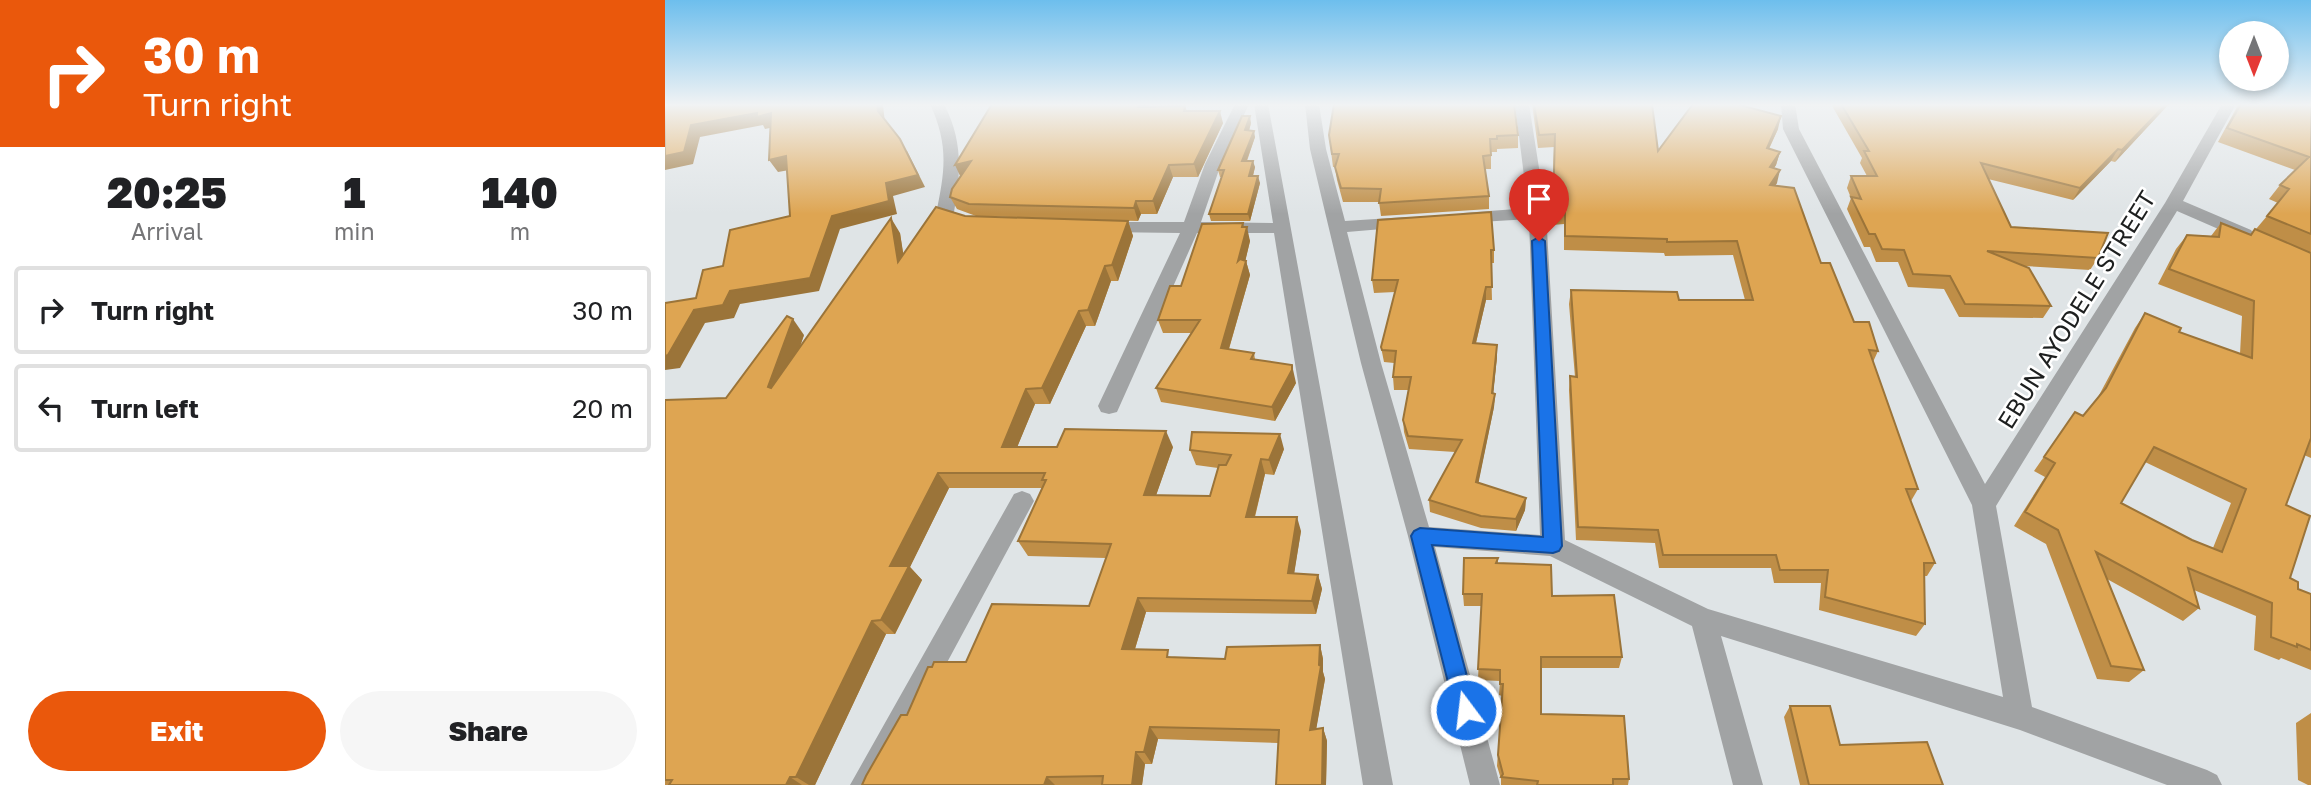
<!DOCTYPE html>
<style>
body{margin:0;font-family:"Golos Text",sans-serif;background:#f6f6f6;color:#202124;height:100vh;display:flex;flex-direction:column;font-size:26px;white-space:nowrap}
*{box-sizing:border-box;margin:0}
p{font-size:23px;color:#757577}
.icon{flex:none;width:38px;height:38px;fill:none;stroke:currentColor;stroke-width:2;stroke-linecap:round;stroke-linejoin:round}
.map{position:relative;flex:1;overflow:hidden}
.sheet{display:flex;flex-direction:column;background:#fff;width:665px}
.sheet>*{flex:none}
.banner{background:#ea580c;color:#fff;overflow:hidden}
.needle{width:46px;rotate:180deg}
.buttons{position:absolute;left:1554px;top:21px;display:grid;gap:14px}
.buttons a{display:grid;place-items:center;width:70px;height:70px;border-radius:50%;background:#fff;box-shadow:0 4px 10px #0003;font-size:35px}
.pin{position:absolute;display:grid;place-items:center;width:60px;height:60px;color:#fff;margin:-72px -30px;border-radius:50% 50% 50% 0;rotate:-45deg;box-shadow:0 0 7px #0007}
.pin .icon{rotate:45deg}
.me{position:absolute;width:77px;margin:-38px;rotate:345deg;stroke-linejoin:round;filter:drop-shadow(0 0 5px #0008)}
.turn{display:flex;align-items:center;gap:24px;height:147px;padding:0 28px;font-size:32px}
.turn .icon{width:91px;height:91px;stroke-width:2.5}
.turn b{display:block;font-size:49px;line-height:60px}
.eta{display:flex;justify-content:space-evenly;align-items:center;height:119px;text-align:center}
.eta b{font-size:42px;font-weight:800;line-height:49px}
.action{display:flex;gap:14px;margin-top:auto;padding:14px 28px}
.action a{flex:1;height:80px;border-radius:42px;background:#ea580c;color:#fff;font-size:28px;font-weight:800;line-height:80px;text-align:center}
.action a+a{background:#f6f6f6;color:#202124}
ul{padding:0;list-style:none}
li{display:flex;align-items:center;gap:21px;height:88px;margin:0 14px 10px;padding:0 14px;border:4px solid #e0e0e0;border-radius:7px}
li div{flex:1}
li b{display:block;font-size:26px}
li em{font-style:normal}
main{display:flex;flex:1;min-height:0}
.map>svg:first-child{display:block}
.lines{fill:none;stroke-linecap:round;stroke-linejoin:round}
.street{fill:#a1a3a4;fill-rule:evenodd}
.wall{fill:#bf8e47;fill-rule:evenodd}
.shaded-wall{fill:#9b7439}
.building{fill:#dea552;stroke:#9b7439;stroke-width:2;fill-rule:evenodd}
.route{fill:#1a73e8;stroke:#114b97;stroke-width:2}
.labels{text-anchor:middle;stroke-width:5;stroke-linejoin:round;paint-order:stroke}
.street-label{font-size:24px;fill:#1d1f1f;stroke:#fff}
</style>
<main>
<section class="sheet">
<div class="banner">
<div class="turn"><svg class="icon" aria-label="right" viewBox="0 0 24 24"><path d="M7 20v-9h11M14 6l5 5-5 5"/></svg><div><b>30 m</b>Turn right</div></div>
</div>
<div class="eta">
<div><b>20:25</b><p>Arrival</p></div>
<div><b>1</b><p>min</p></div>
<div><b>140</b><p>m</p></div>
</div>
<ul>
<li><svg class="icon" aria-label="right" viewBox="0 0 24 24"><path d="M7 20v-9h11M14 6l5 5-5 5"/></svg><div><b>Turn right</b></div><em>30 m</em></li>
<li><svg class="icon" aria-label="left" viewBox="0 0 24 24"><path d="M17 20v-9H6M10 6l-5 5 5 5"/></svg><div><b>Turn left</b></div><em>20 m</em></li>
</ul>
<div class="action"><a>Exit</a><a>Share</a></div>
</section>
<div class="map">
<svg width="1646" height="785" viewBox="0 0 1646 785">
<rect width="100%" height="100%" fill="#dfe4e6"/>
<g class="lines">
<!-- street -->
<path class="street" d="M265,104H279C298,141 296,172 289,212L310,223L307,227H295L271,214C280,171 284,145 265,104Z
M570,104H584L556,164L536,222L608,223L589,104H603L728,785H698L609,233H532L452,412L444,414L436,412L433,406L515,233L438,232L429,227L438,222H519L540,164Z
M640,104H654L661,149L680,221L741,217L750,222L741,227L682,232L716,363L764,527L875,535L864,219L798,223L789,218L798,213L863,208L850,104H864L881,213L900,540L1043,609L1338,697L1307,505L1118,129L1116,104H1130L1134,129L1320,484L1500,203L1557,104H1571L1518,201L1586,230L1589,234L1586,238H1574L1512,211L1331,506L1367,707L1542,770L1552,775L1557,785H1502L1355,730L1056,636L1098,785H1068L1027,626L885,556L770,547L835,785H805L743,536L696,363L645,149Z
M357,491L365,494L369,501L216,785H185L349,494Z"/>
</g>
<!-- wall -->
<path class="wall" d="M867,104H987L993,151L1113,129L1104,149L1115,152L1111,165L1109,168L1112,183L1110,185L1156,263L1189,322L1213,351L1208,362L1253,489L1246,501L1270,563L1262,576H1259L1260,624L1251,636L1154,610L1156,583H1109L1106,568H994L990,543L911,540L904,390L905,376L910,377L904,304L906,290L1014,300H1080L1068,255L1000,256L999,253L899,250V224L887,225L889,147L873,148Z
M1166,104H1504L1450,162L1446,161L1408,200L1323,179L1346,227L1433,258L1425,270L1359,266L1386,306L1378,318L1294,317L1279,289L1243,287L1233,262H1211L1205,247H1199L1182,209L1186,198L1182,188L1186,176H1202L1195,163L1197,158Z
M1573,104H1646V458L1639,455L1621,505L1625,578L1633,589L1646,594V670L1616,658L1614,660L1589,650L1591,616L1529,590L1534,608L1518,621L1442,579L1479,670L1464,682L1432,679L1381,544L1349,526L1380,477L1369,471L1410,412L1418,416L1432,399L1470,328L1480,313L1514,332L1575,354L1577,316L1493,284L1511,249L1522,235L1546,236L1556,223L1586,235L1613,203L1604,199L1615,185L1630,170L1553,142L1573,105ZM1480,462L1566,503L1548,548L1527,540L1456,503Z
M520,106L522,111L558,123L533,177H508L492,214H476L473,221L311,216L292,209L285,197L483,107Z
M586,123L584,131L590,137L582,161L590,167L588,176L595,183L585,221H546L544,214L557,177H555L553,170Z
M664,135H853V148L832,149V152H826V169H820L824,196V209L716,216L714,202H678L672,180L670,167H668Z
M300,216L463,221L468,236L453,281H446L430,326H421L385,404H370L352,447H508L491,495L545,496L553,468L531,465L525,450L619,449L609,475L600,474L590,517L636,531L629,573L653,575L657,589L651,614L481,612L470,649L507,657L560,659L655,645L658,659V672L660,679L651,729L658,728L662,741L661,785H611L613,743L493,739L487,764H480L477,785H197L242,715L301,662L424,606L441,558L363,556L353,541L378,488H284L245,567L257,580L230,634H221L150,785H0V400L61,398L139,335L135,346L235,233L238,254Z
M713,220L829,250V263H826L827,300H821L811,343L832,345V357L828,394H830L829,407L813,483L861,498L860,510L851,531L816,528L765,512L764,500L790,452L744,449L739,432L738,420L744,390H729L728,377L729,363L719,362L716,347L730,292L709,293L707,280Z
M579,227L585,241L580,261H581L585,275L564,349L589,353L590,359L631,383L610,421L496,402L491,388L526,333H498L493,320Z
M833,558V563L887,596L957,657L954,668H876V714L964,779L963,785H836V779L832,766L837,696L834,695L835,681L813,680L816,606H799L798,594Z
M1125,706L1175,745L1278,785H1135L1119,717Z
M1646,713V785H1643L1633,780L1631,723Z"/>
<!-- shaded-wall -->
<path class="shaded-wall" d="M212,104H218L220,124L213,111Z
M475,104H485L477,119L473,107Z
M1501,104H1504L1450,162L1457,150Z
M555,111L558,123L533,177L529,164Z
M92,113H106L114,126L100,129L98,125L35,137L28,164L0,170V156L26,125Z
M585,116L586,123L582,137L580,130Z
M1116,116L1113,129L1098,161L1102,148Z
M589,131L590,137L579,168L577,161Z
M1453,149L1446,161L1408,200L1415,188Z
M242,151L260,187L228,196L232,214L175,229L154,291L75,304L69,318L40,323L15,368L0,370V356L29,310L65,291L167,216Z
M1115,152L1111,165L1101,180L1105,167Z
M121,156L130,169L113,172L104,160Z
M306,161L296,178L290,165Z
M588,161L590,167L586,183L584,176Z
M504,165L508,177L492,214L488,201Z
M1115,170L1112,183L1102,198L1105,185Z
M593,176L595,183L585,221L583,214Z
M471,201L476,214L473,221L469,208Z
M226,218L235,233L242,277L233,262Z
M463,221L468,236L453,281L447,265Z
M578,223L580,233L582,227L585,241L577,275L573,261Z
M581,261L585,275L560,362L556,348Z
M440,266L446,281L430,326L423,310Z
M821,287V300L808,355V343Z
M414,311L421,326L385,404L377,388Z
M128,319L139,335L116,402L103,387Z
M832,345V357L827,406V393Z
M627,365L631,383L610,421L607,407Z
M361,389L370,404L346,462L337,447Z
M830,394L829,407L811,495V482Z
M501,431L508,447L486,510L479,495Z
M615,434L619,449L609,475L604,460Z
M596,459L600,474L586,531L581,517Z
M273,473L284,488L245,567L257,580L230,634L216,620L225,566Z
M861,498L860,510L851,531V519Z
M632,517L636,531L627,587L623,573Z
M653,575L657,589L651,614L647,601Z
M473,598L481,612L466,662L457,649Z
M207,621L221,634L150,785H144L131,777Z
M655,645L658,659V672L660,679L649,742L645,730L654,665Z
M485,727L493,739L487,764L479,752Z
M658,728L662,741L661,785H657Z
M471,752L480,764L477,785H467Z
M125,777L137,785H121Z
M382,777L390,785H379Z"/>
<!-- building -->
<path class="building" d="M0,104H212L213,111L235,139L253,175L221,183L224,201L167,216L145,278L65,291L58,305L29,310L3,355L0,356V303L31,298L38,270L58,266L65,230L125,216L121,156L104,160L106,113L92,117V113L26,125L19,152L0,156Z
M327,104H475L473,107L520,106L519,111H555L529,164L504,165L488,201H471L469,208L304,204L285,197L287,189L306,161L290,165Z
M669,104H849L853,135L832,136V139H825L826,155L818,156L824,196L714,203L716,189L676,188L670,167L674,154H667L664,135Z
M869,104H987L993,151L1028,104H1071L1116,116L1102,148L1115,152L1105,167L1115,170L1105,185L1129,188L1156,263H1165L1189,322H1204L1213,351L1204,350L1253,489H1241L1270,563H1259L1260,624L1160,597L1163,570H1115L1111,555H998L993,530L913,527L905,376L912,377L906,290L1012,292L1014,300H1088L1072,241L1002,242V239L900,236V211H888L890,134L874,135Z
M1176,104H1501L1457,150L1453,149L1415,188L1316,163L1346,227L1443,233L1433,258L1322,251L1364,268L1386,306L1300,304L1285,276L1248,274L1239,250L1217,249L1210,234H1204L1186,197L1196,199L1186,176H1212L1199,151H1204Z
M1576,104H1646V234L1602,216L1624,189L1615,185L1644,157L1562,128Z
M577,116H585L580,130L589,131L577,161H588L584,176H593L583,214H544L559,170H553Z
M271,207L300,216L463,221L447,265L440,266L423,310L414,311L377,388L361,389L337,447H392L400,429L501,431L479,495L545,496L554,465H561L566,455L525,450L527,432L615,434L604,460L596,459L581,517H632L623,573L653,575L647,601L473,598L457,649L503,650L502,657L560,659L562,647L655,645L654,665L656,666L645,730L658,728L657,785H611L614,730L485,727L479,752H471L467,785H437L438,776L382,777L379,785H197L201,776L236,715H242L263,667H267L269,662H301L327,604L424,606L446,544L353,541L381,480H377L380,473H273L225,566H244L216,620L207,621L131,777H125L121,785H4L7,780H0V400L61,398L122,316L128,319L103,387L106,388L226,218L233,262Z
M826,212L829,250H826L827,287H821L808,343L832,345L827,393L830,394L811,482L861,498L851,519L816,516L764,500L797,440L743,436L738,420L746,377H728L731,351L717,350L716,347L733,280H707L713,220Z
M578,223L577,227H582L573,261L575,259L581,261L556,348L589,353L586,359L627,365V370L607,407L491,388L535,320H493L505,286H516L537,224Z
M1556,223L1586,235L1590,229L1646,253V438L1621,505L1645,516L1625,578L1633,582V589L1646,594V650L1632,644V647L1606,637L1607,603L1523,568L1534,608L1431,552L1479,670L1446,666L1393,530L1360,512L1390,463L1379,457L1410,412L1418,416L1441,388L1480,313L1516,328L1514,332L1587,358L1589,301L1504,269L1522,235L1554,237ZM1489,447L1581,489L1557,552L1527,540L1456,503Z
M799,558H833L831,563L886,565L887,596L949,595L957,657H876V714L959,716L964,779H948V785H872L873,781L836,777L838,774L833,755L838,684H835V670L813,669L817,594H798Z
M1125,706H1165L1175,745L1262,742L1278,785H1144Z"/>
<!-- sky -->
<linearGradient id="sky" x2="0" y2="1"><stop stop-color="#6dbeed"/><stop offset="0.49" stop-color="#f1f3f4"/><stop offset="1" stop-color="#f1f3f4" stop-opacity="0"/></linearGradient>
<rect width="1646" height="214" fill="url(#sky)"/>
<!-- route -->
<path class="route" d="M874,237L880,241L897,546L894,551L888,553L767,545L811,710L808,718L801,721L793,718L790,710L746,536L749,531L755,528L878,537L867,241Z"/>
<g class="labels">
<!-- street labels -->
<g class="street-label">
<text transform="translate(1412 310) rotate(-58)" y="8">EBUN AYODELE STREET</text>
</g>
</g>
</svg>
<div class="buttons">
<a><svg class="needle" viewBox="-14 -14 28 28"><path d="M0-13l5 13h-10z" fill="#e53935"/><path d="M0 13l5-13h-10z" fill="#757577"/></svg></a>
</div>
<div class="pin" style="left:874px;top:241px;background:#d93025"><svg class="icon" aria-label="arrive" viewBox="0 0 24 24"><path d="M6 21V4h12l-3 4 3 4H6"/></svg></div>
<svg class="me" style="left:801px;top:710px" viewBox="-20 -20 40 40"><circle r="17" fill="#1a73e8" stroke="#fff" stroke-width="3"/><path d="M0-11L8 9 0 5-8 9z" fill="#fff"/></svg>
</div>
</main>
